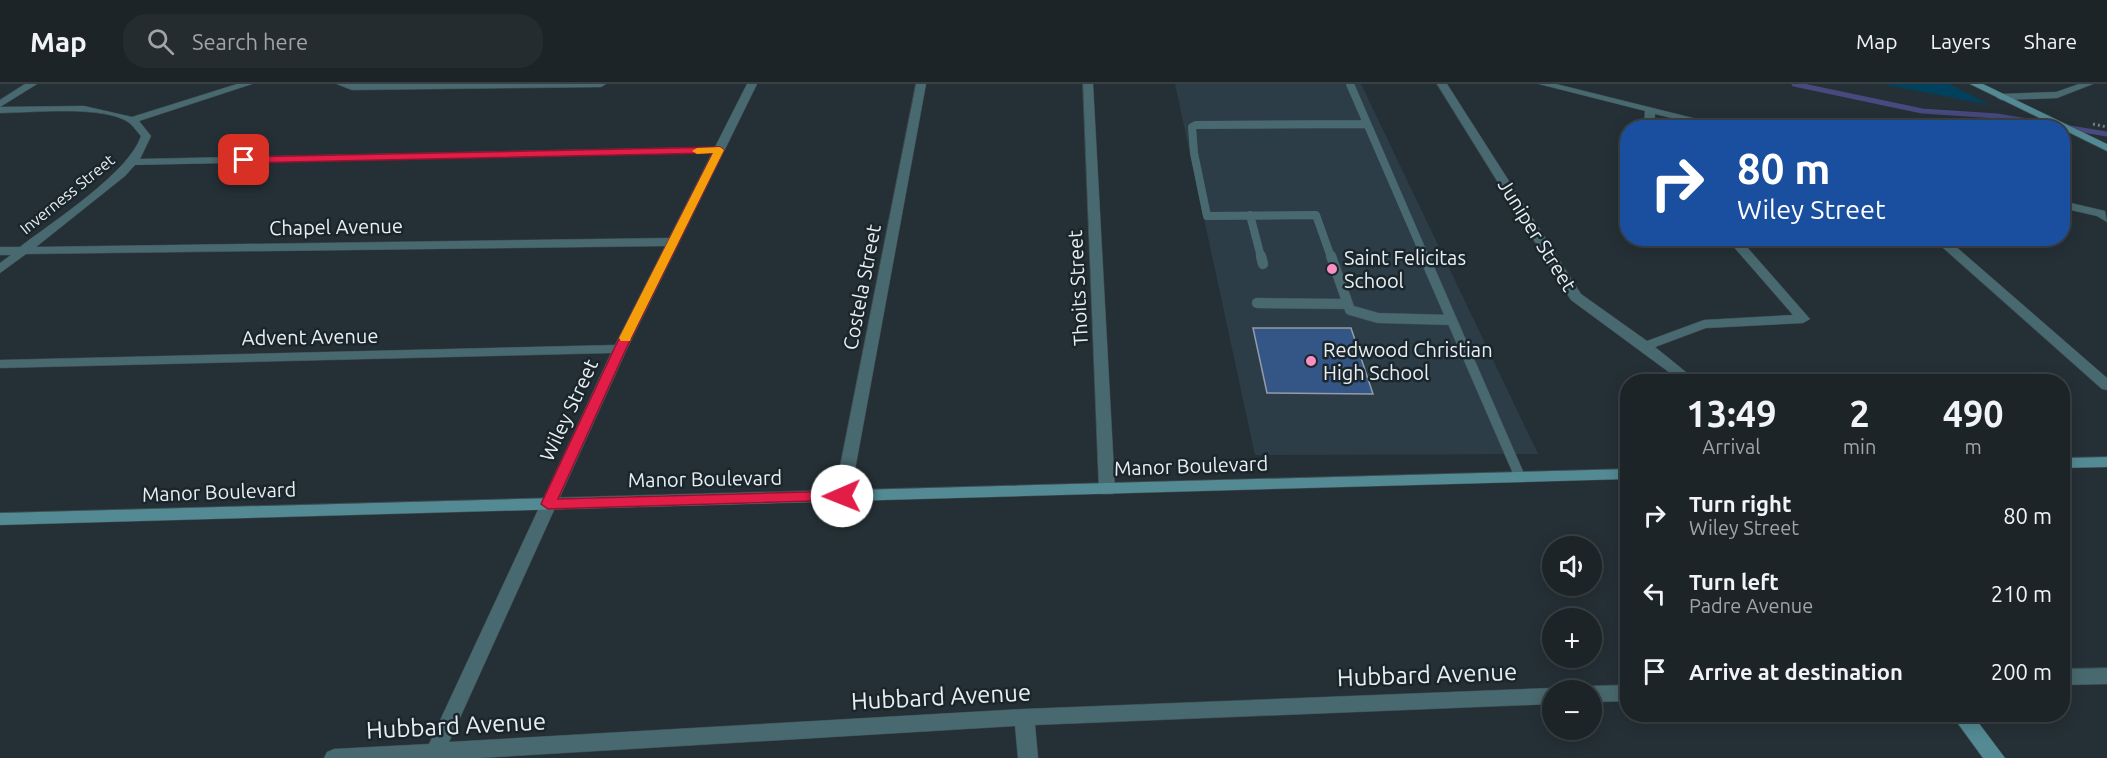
<!DOCTYPE html>
<meta charset="utf-8">
<style>
body{margin:0;font-family:Ubuntu,sans-serif;background:#252c30;color:#f1f3f6;height:100vh;display:flex;flex-direction:column;font-size:22px;white-space:nowrap}
*{box-sizing:border-box;margin:0}
p{font-size:20px;color:#a0a4a8}
.icon{flex:none;width:33px;height:33px;fill:none;stroke:currentColor;stroke-width:2;stroke-linecap:round;stroke-linejoin:round}
.map{position:relative;flex:1;overflow:hidden}
.sheet{position:absolute;left:1620px;top:290px;width:450px;height:348px;display:flex;flex-direction:column;background:#1c2428;border-radius:24px;box-shadow:0 3px 15px #0003,0 0 0 2px #3a4145}
.sheet>*{flex:none}
.banner{position:absolute;left:1620px;top:36px;width:450px;height:126px;border-radius:24px;box-shadow:0 3px 15px #0003,0 0 0 2px #3a4145;background:#1a4fa0;color:#fff;overflow:hidden}
.fabs{position:absolute;left:1542px;top:452px;display:grid;gap:12px}
.fabs a{display:grid;place-items:center;width:60px;height:60px;border-radius:50%;background:#1c2428;box-shadow:0 3px 15px #0003,0 0 0 2px #3a4145;font-size:30px}
.pin{position:absolute;display:grid;place-items:center;width:51px;height:51px;color:#fff;margin:-26px;border-radius:12px;box-shadow:0 3px 9px #0006}
.me{position:absolute;width:66px;margin:-33px;rotate:269deg;stroke-linejoin:round;filter:drop-shadow(0 0 4px #0008)}
.turn{display:flex;align-items:center;gap:21px;height:126px;padding:0 18px;font-size:27px}
.turn .icon{width:78px;height:78px;stroke-width:2.5}
.turn b{display:block;font-size:42px;line-height:51px}
.eta{display:flex;justify-content:space-evenly;align-items:center;height:102px;text-align:center}
.eta b{font-size:36px;font-weight:700;line-height:42px}
ul{padding:0;list-style:none}
li{display:flex;align-items:center;gap:18px;height:78px;padding:0 18px}
li div{flex:1}
li b{display:block;font-size:22px}
li em{font-style:normal}
header{display:flex;align-items:center;gap:36px;box-sizing:border-box;height:84px;padding:0 30px;background:#1c2428;border-bottom:2px solid #3a4145}
header strong{font-size:28px}
nav{display:flex;gap:33px;margin-inline-start:auto;font-size:21px}
.search{width:420px;height:54px;background:#252c30;display:flex;align-items:center;gap:15px;box-sizing:border-box;padding:0 21px;border-radius:24px;color:#a0a4a8;font-size:22px}
.map>svg:first-child{display:block}
.built{fill:#2c3d47}
.green{fill:#00425d}
.lines{fill:none;stroke-linecap:round;stroke-linejoin:round}
.stream{stroke:#47497f;stroke-width:5}
.building{fill:#345686;stroke:#959ca7;stroke-width:1.5}
.lane-far1-casing{stroke:#404b50;stroke-width:8}
.lane-casing{stroke:#404b50;stroke-width:11}
.street-casing{stroke:#404b50;stroke-width:1}
.secondary-casing{stroke:#404b50;stroke-width:1}
.path{stroke:#747d82;stroke-width:3;stroke-dasharray:2 3;stroke-linecap:butt}
.lane-far1{stroke:#48696f;stroke-width:8}
.lane{stroke:#48696f;stroke-width:10}
.street{fill:#48696f;fill-rule:evenodd}
.secondary{fill:#538a94;fill-rule:evenodd}
.route{fill:#e11d48;stroke:#92132f;stroke-width:1.5}
.slow{fill:#f59e0b}
.poi-dot{fill:#fc8fc2;stroke:#1b262c;stroke-width:2}
.labels{text-anchor:middle;stroke-width:5;stroke-linejoin:round;paint-order:stroke}
.far-street-label{font-size:16px;fill:#e8eff3;stroke:#1b262c}
.street-label{font-size:20px;fill:#e8eff3;stroke:#1b262c}
.poi-label{font-size:20px;fill:#e8eff3;stroke:#1b262c;text-anchor:start}
.near-street-label{font-size:24px;fill:#e8eff3;stroke:#1b262c}
</style>
<header>
<strong>Map</strong>
<div class="search"><svg class="icon" aria-label="search" viewBox="0 0 24 24"><circle cx="10" cy="10" r="6"/><path d="M15 15l6 6"/></svg>Search here</div>
<nav><a>Map</a><a>Layers</a><a>Share</a></nav>
</header>
<div class="map">
<svg width="2107" height="674" viewBox="0 0 2107 674">
<rect width="100%" height="100%" fill="#253036"/>
<!-- built -->
<path class="built" d="M1175,0H1361L1538,370L1255,371Z"/>
<!-- green -->
<path class="green" d="M1883,0H1949L1990,21Z"/>
<g class="lines">
<!-- stream -->
<path class="stream" d="M1794,0L1922,27L1997,32L2107,50"/>
</g>
<!-- building -->
<path class="building" d="M1253,244H1351L1373,310L1267,309Z"/>
<g class="lines">
<defs>
<path id="lane-far1" d="M1350,0L1425,173
M1250,131L1261,173
M1331,173L1316,131L1207,132L1194,69L1192,43L1196,41L1367,40"/>
<path id="lane" d="M1261,172L1263,180
M1331,172L1350,226L1378,234L1452,236
M1424,172L1520,393
M1257,219L1348,220"/>
<path id="street" d="M25,0H37L0,23L84,22L132,33L237,0H252L139,37L151,52L140,75L715,63L747,0H757L627,265L449,658L1024,625L1552,604L1558,606H1552V620L1035,641L1038,674H1018L1015,642L480,674H324L327,668L334,665L429,660L611,269L0,284V276L615,261L665,162L26,170L0,189V179L11,171H0V163H20C52,138 129,89 141,52C137,48 133,41 128,38C102,21 31,29 0,29V16ZM712,69L669,154L36,163L125,92L135,81Z
M337,0H606L601,3L352,6Z
M916,0H926L850,413L848,417H836L834,413Z
M1083,0H1093L1115,406L1113,410H1101L1099,406Z
M1437,0H1447L1581,210L1647,257L1704,236L1793,231L1726,154H1739L1810,235L1803,239L1706,244L1655,263L1697,297H1681L1571,216Z
M1539,0H1556L1733,44H1713L1655,30L1654,44H1644L1645,27Z
M2079,0H2093L2057,14L2001,16L1996,13L2001,10L2056,8Z
M2062,117L2105,127L2107,138L2097,132L2062,124Z
M1932,154H1946L2107,294V306L2102,305Z
M2107,584V600L2062,601V585Z
M1628,601V617L1592,618V606H1584L1592,602Z"/>
<path id="secondary" d="M1970,0H1983L2107,60V67Z
M2107,373V383L2062,384V374Z
M1628,385V395L0,441V429Z
M1951,630H1972L2005,674H1983Z"/>
</defs>
<!-- lane-far1 casing -->
<use href="#lane-far1" class="lane-far1-casing"/>
<!-- lane casing -->
<use href="#lane" class="lane-casing"/>
<!-- street casing -->
<use href="#street" class="street-casing"/>
<!-- secondary casing -->
<use href="#secondary" class="secondary-casing"/>
<!-- path -->
<path class="path" d="M2093,40L2107,43"/>
<!-- lane-far1 -->
<use href="#lane-far1" class="lane-far1"/>
<!-- lane -->
<use href="#lane" class="lane"/>
<!-- street -->
<use href="#street" class="street"/>
<!-- secondary -->
<use href="#secondary" class="secondary"/>
</g>
<!-- route -->
<path class="route" d="M720,63L724,66L626,265L558,415L842,407L847,409L849,412L847,416L548,425L541,420L614,265L713,69L244,79L239,76L244,73Z"/>
<!-- slow -->
<path class="slow" d="M720,63L724,66L631,254L630,257H621L619,254L713,69L697,70L692,67L697,64Z"/>
<!-- markers -->
<g class="poi-dot">
<circle cx="1332" cy="185" r="6"/>
<circle cx="1311" cy="277" r="6"/>
</g>
<g class="labels">
<!-- far-street labels -->
<g class="far-street-label">
<text transform="translate(67 110) rotate(-39)" y="6">Inverness Street</text>
</g>
<!-- street labels -->
<g class="street-label">
<text transform="translate(336 143) rotate(-1)" y="7">Chapel Avenue</text>
<text transform="translate(1537 151) rotate(58)" y="7">Juniper Street</text>
<text transform="translate(862 203) rotate(-79)" y="7">Costela Street</text>
<text transform="translate(1078 204) rotate(-93)" y="7">Thoits Street</text>
<text transform="translate(310 253) rotate(-1)" y="7">Advent Avenue</text>
<text transform="translate(569 326) rotate(-65)" y="7">Wiley Street</text>
<text transform="translate(1191 382) rotate(-2)" y="7">Manor Boulevard</text>
<text transform="translate(705 395) rotate(-1)" y="7">Manor Boulevard</text>
<text transform="translate(219 408) rotate(-2)" y="7">Manor Boulevard</text>
</g>
<!-- poi labels -->
<g class="poi-label">
<text x="1344" y="181">Saint Felicitas<tspan x="1344" dy="23">School</tspan></text>
<text x="1323" y="273">Redwood Christian<tspan x="1323" dy="23">High School</tspan></text>
</g>
<!-- near-street labels -->
<g class="near-street-label">
<text transform="translate(1427 591) rotate(-2)" y="8">Hubbard Avenue</text>
<text transform="translate(941 613) rotate(-3)" y="8">Hubbard Avenue</text>
<text transform="translate(456 642) rotate(-3)" y="8">Hubbard Avenue</text>
</g>
</g>
</svg>
<div class="fabs">
<a><svg class="icon" aria-label="sound" viewBox="0 0 24 24"><path d="M4 9h4l5-4v14l-5-4H4zM17 9q2 3 0 6"/></svg></a>
<a>+</a>
<a>−</a>
</div>
<div class="pin" style="left:244px;top:76px;background:#d93025"><svg class="icon" aria-label="arrive" viewBox="0 0 24 24"><path d="M6 21V4h12l-3 4 3 4H6"/></svg></div>
<svg class="me" style="left:842px;top:412px" viewBox="-20 -20 40 40"><circle r="19" fill="#fff"/><path d="M0-13L10 11 0 6-10 11z" fill="#e11d48"/></svg>
<div class="banner">
<div class="turn"><svg class="icon" aria-label="right" viewBox="0 0 24 24"><path d="M7 20v-9h11M14 6l5 5-5 5"/></svg><div><b>80 m</b>Wiley Street</div></div>
</div>
<section class="sheet">
<div class="eta">
<div><b>13:49</b><p>Arrival</p></div>
<div><b>2</b><p>min</p></div>
<div><b>490</b><p>m</p></div>
</div>
<ul>
<li><svg class="icon" aria-label="right" viewBox="0 0 24 24"><path d="M7 20v-9h11M14 6l5 5-5 5"/></svg><div><b>Turn right</b><p>Wiley Street</p></div><em>80 m</em></li>
<li><svg class="icon" aria-label="left" viewBox="0 0 24 24"><path d="M17 20v-9H6M10 6l-5 5 5 5"/></svg><div><b>Turn left</b><p>Padre Avenue</p></div><em>210 m</em></li>
<li><svg class="icon" aria-label="arrive" viewBox="0 0 24 24"><path d="M6 21V4h12l-3 4 3 4H6"/></svg><div><b>Arrive at destination</b></div><em>200 m</em></li>
</ul>
</section>
</div>
